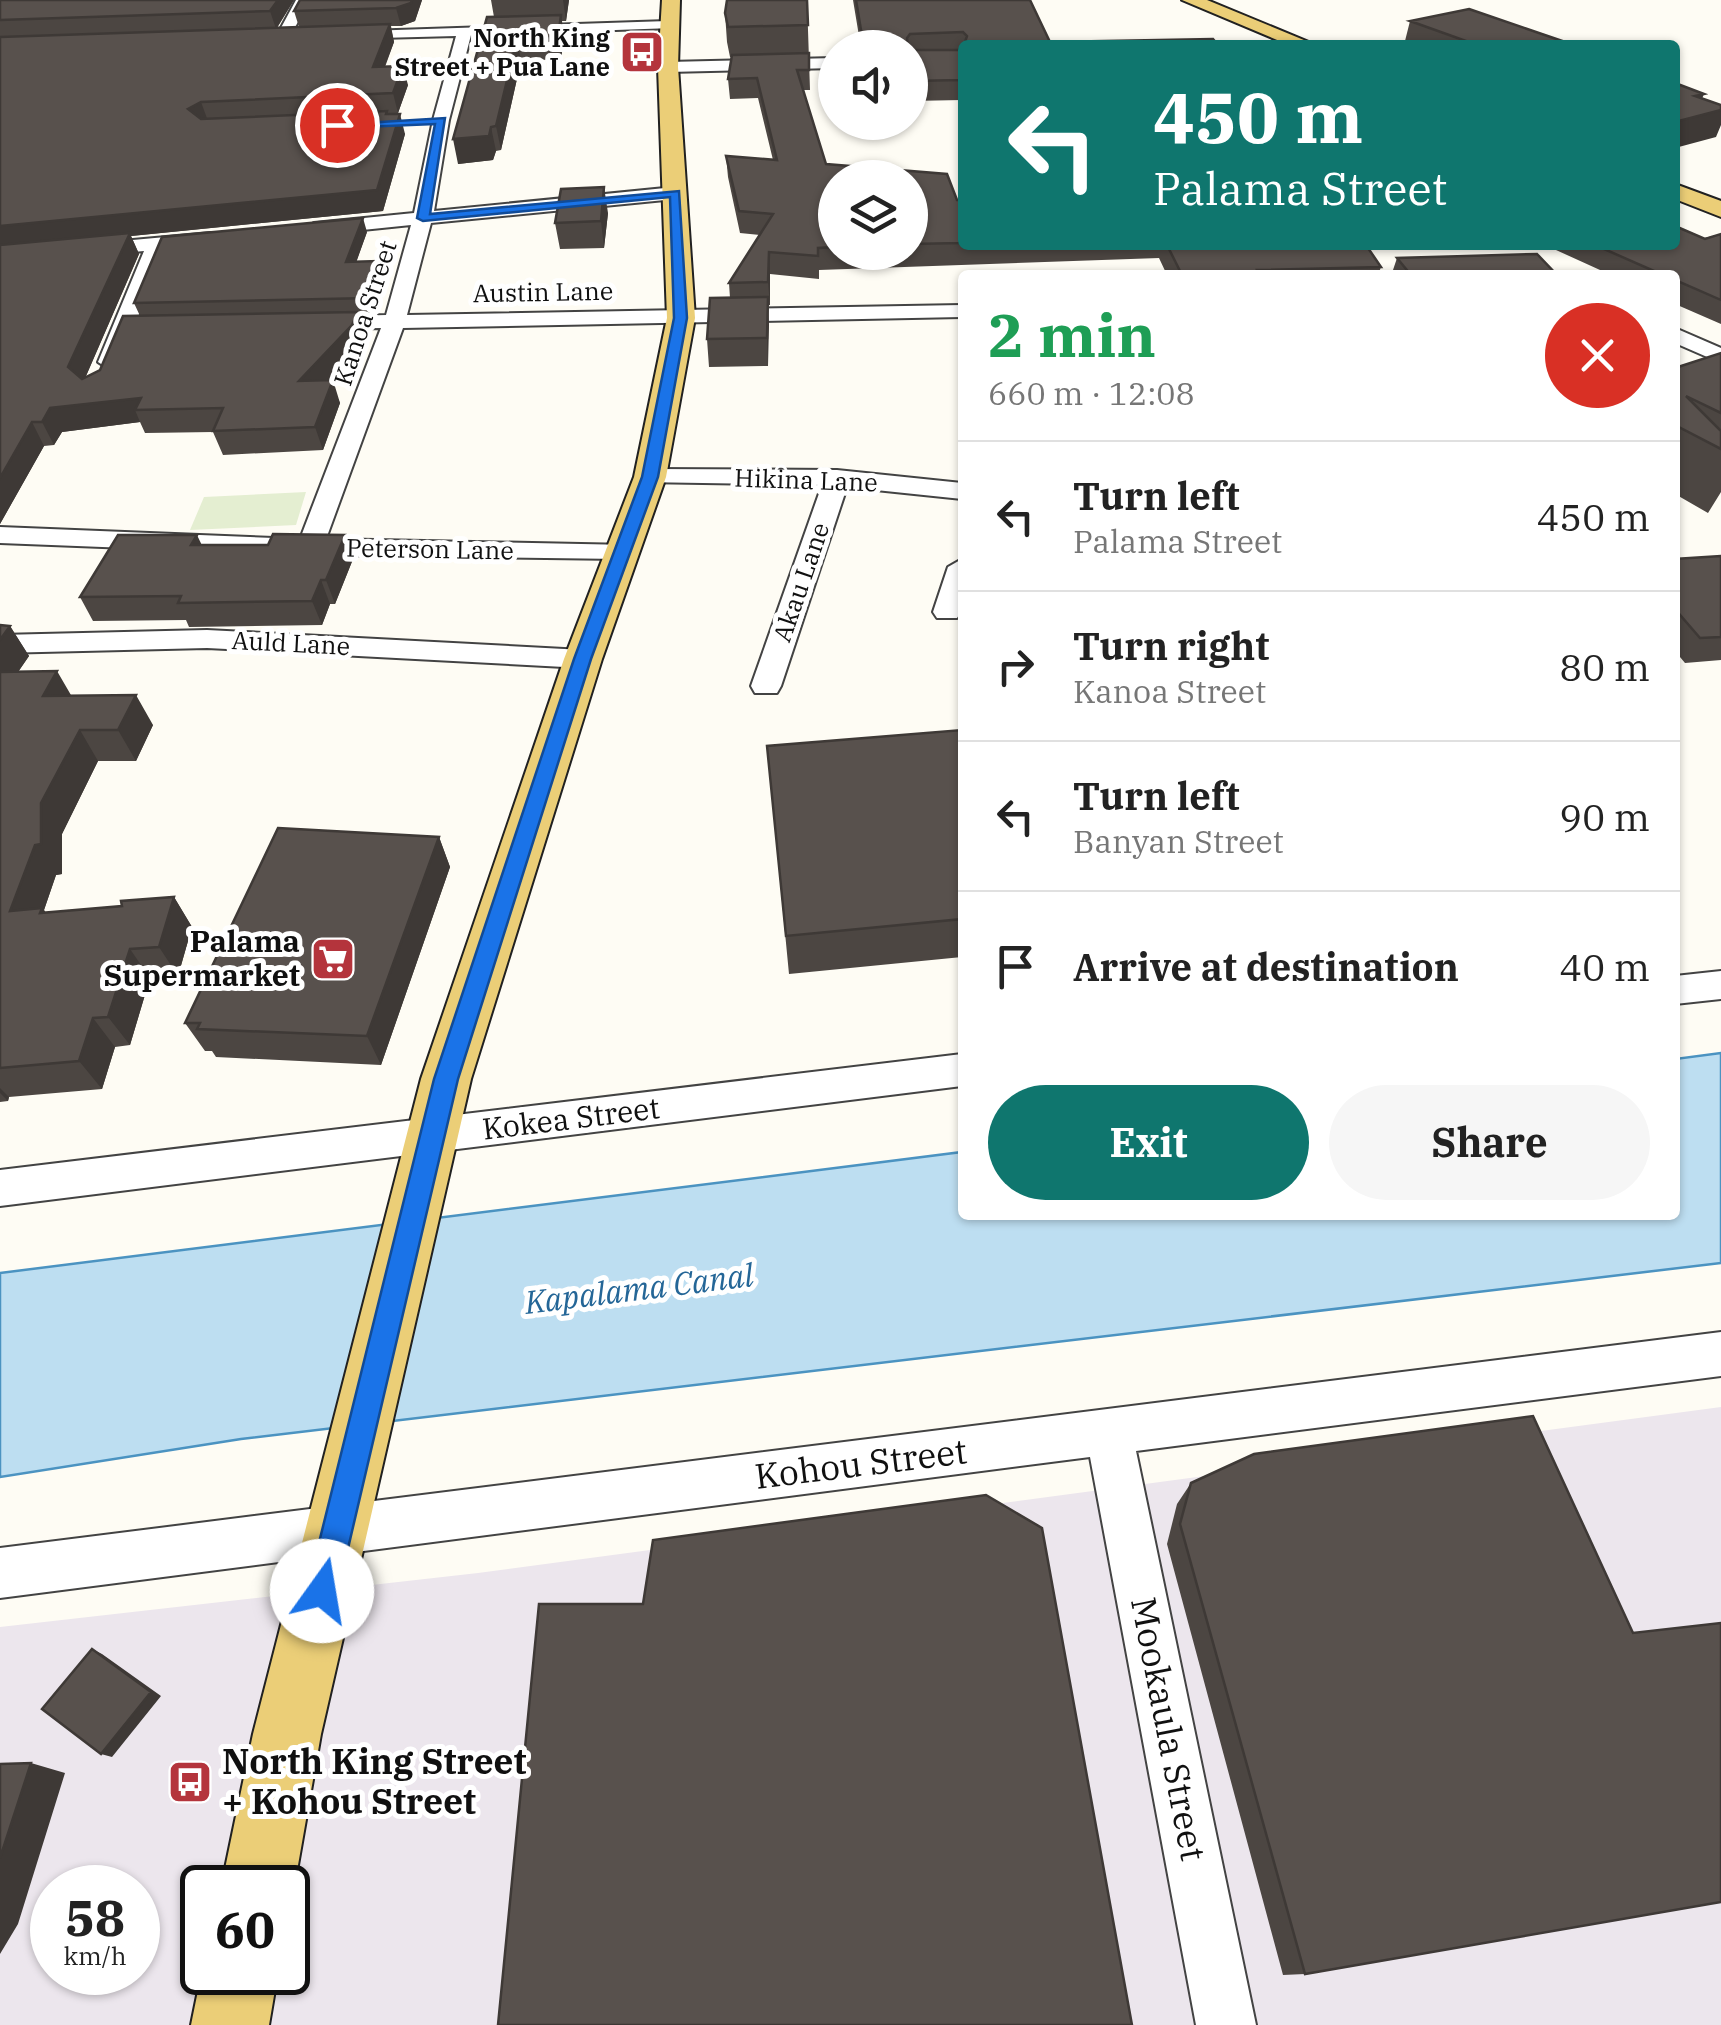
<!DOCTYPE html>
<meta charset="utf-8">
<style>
body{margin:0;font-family:"IBM Plex Serif",serif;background:#f6f6f6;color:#222;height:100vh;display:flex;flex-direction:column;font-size:38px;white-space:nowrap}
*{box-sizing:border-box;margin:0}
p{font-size:32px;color:#767676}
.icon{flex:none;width:55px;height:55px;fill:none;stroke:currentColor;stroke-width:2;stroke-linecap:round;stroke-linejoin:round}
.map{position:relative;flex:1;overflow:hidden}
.sheet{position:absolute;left:958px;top:270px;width:722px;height:950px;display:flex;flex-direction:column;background:#fff;border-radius:10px;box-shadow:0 2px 8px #0004}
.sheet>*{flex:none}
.banner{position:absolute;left:958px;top:40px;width:722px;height:210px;border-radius:10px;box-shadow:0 2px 8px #0004;background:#0f766e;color:#fff;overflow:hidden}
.buttons{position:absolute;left:818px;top:30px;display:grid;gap:20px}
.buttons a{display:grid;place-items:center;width:110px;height:110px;border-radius:50%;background:#fff;box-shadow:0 2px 8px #0004;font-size:50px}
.speed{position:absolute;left:30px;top:1865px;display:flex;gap:20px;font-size:50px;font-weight:700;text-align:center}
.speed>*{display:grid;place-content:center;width:130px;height:130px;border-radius:50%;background:#fff;box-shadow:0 2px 8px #0004;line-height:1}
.speed small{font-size:25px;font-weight:400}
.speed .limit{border:5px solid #111;border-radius:15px;background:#fff;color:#111}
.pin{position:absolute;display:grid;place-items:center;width:85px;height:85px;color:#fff;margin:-42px;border:5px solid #fff;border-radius:50%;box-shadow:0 2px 10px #0007}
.me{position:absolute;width:110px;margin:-55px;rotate:13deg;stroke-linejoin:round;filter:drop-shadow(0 0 8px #0008)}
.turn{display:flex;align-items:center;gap:35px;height:210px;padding:0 30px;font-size:45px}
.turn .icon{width:130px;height:130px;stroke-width:2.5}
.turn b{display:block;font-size:70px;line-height:85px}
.round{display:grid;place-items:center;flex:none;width:105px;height:105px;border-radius:52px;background:#f6f6f6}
.summary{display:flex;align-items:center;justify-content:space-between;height:170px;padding:0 30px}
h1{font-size:60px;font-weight:700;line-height:75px;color:#1e9e55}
.cta{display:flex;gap:20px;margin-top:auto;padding:20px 30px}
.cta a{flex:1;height:115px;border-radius:60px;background:#0f766e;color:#fff;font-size:40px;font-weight:700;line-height:115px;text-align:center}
.cta a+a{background:#f6f6f6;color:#222}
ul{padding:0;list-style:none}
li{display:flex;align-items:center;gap:30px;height:150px;padding:0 30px;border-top:2px solid #e0e0e0}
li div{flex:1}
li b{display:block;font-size:38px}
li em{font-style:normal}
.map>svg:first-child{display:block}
.industrial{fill:#ece6ed;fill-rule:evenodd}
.pitch{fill:#e4eed1}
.water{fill:#bddef1;stroke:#4b93c1;stroke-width:2.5}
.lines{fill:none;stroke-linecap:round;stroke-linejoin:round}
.minor-casing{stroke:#434343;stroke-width:4}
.major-casing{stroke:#212121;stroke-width:4}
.minor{fill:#fff;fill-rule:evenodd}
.major{fill:#ebce77;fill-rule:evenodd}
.wall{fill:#4c4642;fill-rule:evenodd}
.shaded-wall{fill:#3e3936}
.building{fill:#58514d;stroke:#3e3936;stroke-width:2.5}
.route{fill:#1a73e8;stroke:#114b97;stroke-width:2.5}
.labels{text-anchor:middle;stroke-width:10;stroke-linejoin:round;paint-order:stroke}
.far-poi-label{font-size:25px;font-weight:bold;fill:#101010;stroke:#fff;text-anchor:end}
.far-street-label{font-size:25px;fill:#101010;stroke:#fff}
.poi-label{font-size:30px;font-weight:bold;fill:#101010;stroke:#fff;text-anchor:end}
.street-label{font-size:30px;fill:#101010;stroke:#fff}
.water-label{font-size:32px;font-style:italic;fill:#246697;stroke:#fff}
.near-street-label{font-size:35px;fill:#101010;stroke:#fff}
.near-poi-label{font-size:35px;font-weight:bold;fill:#101010;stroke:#fff;text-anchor:start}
</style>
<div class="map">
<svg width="1721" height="2025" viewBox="0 0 1721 2025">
<rect width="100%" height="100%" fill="#fefcf4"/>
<!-- industrial -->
<path class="industrial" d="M1721,1407V2025H0V1627L478,1573ZM52,1888H138V1972H52ZM202,1888H288V1972H202Z"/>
<!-- pitch -->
<path class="pitch" d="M306,492L296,525L190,530L204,497Z"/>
<!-- water -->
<path class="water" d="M1721,1053V1263L241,1439L0,1477V1273L962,1152V1215H1675V1059Z"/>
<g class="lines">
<defs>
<path id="minor" d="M296,0H310L288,40H278L276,37Z
M668,21L673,22V28L471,35L449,120L434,211L675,187L684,193L675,199L431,223L407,315L962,305V317L403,328L326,539L630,545L634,551L621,559L310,555L0,543V527L300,539L381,328L310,329L299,323L310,317L386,315L411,225L314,235L304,229L314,223L414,213L433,120L456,36L341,39L334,35L336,32Z
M835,58V68L668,72L660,67L668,62Z
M210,233L217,235V243L165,249L120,362L109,369L98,362L144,251L0,264V252Z
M1675,328L1721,348V363L1675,343Z
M650,469L837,470L962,483V499L847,487L781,686L777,693H755L751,686L822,485L641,482L637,477Z
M962,559L961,612L957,618H937L933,612L948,567Z
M207,630L583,650L593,653L598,659L593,665L583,668L207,648L0,653V635Z
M1721,971V999L1675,1004V976Z
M962,1054V1086L0,1206V1170Z
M1721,1332V1376L1136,1451L1256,2025H1196L1090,1457L0,1598V1548Z"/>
<path id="major" d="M662,0H680L678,67L695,318L666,477L602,659L471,1079L321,1734L294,1888L288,1903V1888H221L253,1734L421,1079L564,659L634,477L667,318L658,67Z
M1182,0H1207L1316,45H1289Z
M1675,184L1721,201V217L1675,199Z
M202,1971L278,1972L269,2025H191Z"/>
</defs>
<!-- minor casing -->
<use href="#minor" class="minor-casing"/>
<!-- major casing -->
<use href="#major" class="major-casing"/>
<!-- minor -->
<use href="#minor" class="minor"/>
<!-- major -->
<use href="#major" class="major"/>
</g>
<!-- wall -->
<path class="wall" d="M0,0H294L277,28L299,27L294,11L300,0H422L415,21L401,26H391L394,42L385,67L408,85L398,113H387L405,134L383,211L131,236L139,254L85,378L100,370L140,316L134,303L367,232L356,262L378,261L382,276L379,284L383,296L374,313L359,314L365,334L358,347L329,380L340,403L323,450L223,455L213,432L145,433L140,422L62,432L54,445L44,446L0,524Z
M491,0H569L566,21H562L564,36L561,59L521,61L501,150L496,151L493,160L458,164L494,17Z
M727,0H807L810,90H803L826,164L947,174L957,200H962V245H1366L1381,267L1378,275H1167L1159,258L819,270V279L770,274V305H768V366L709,367L707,339L710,298H730L729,283L760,235L740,233L728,177L726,156L773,160L758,98L730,99L728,79L731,57H730L727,42L725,13ZM835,178H910V252H835Z
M853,0H1030L1050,42L1218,45H962V100L910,101V48H861Z
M1410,21L1574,45H1404Z
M608,213L604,248L560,249L555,223Z
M1721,234V324L1675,304V275H1611L1545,245H1675Z
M1397,258L1557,275H1397L1393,270Z
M1721,353V492L1708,513L1675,494V368Z
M202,545L353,559L335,604H330L322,625L189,627L186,620L93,621L80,597Z
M1721,556V660L1685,663L1675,651V559Z
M0,625L10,626L29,656L18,672L72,696L153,725L136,761H98L62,834V874L56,875L44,910L45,913L122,906L174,897L192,927L178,976L150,978L130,1045L115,1047L102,1089L9,1097L8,1101L0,1102Z
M962,730V957L789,974L767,746Z
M439,837L450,867L381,1065L216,1057L212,1051H205L185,1023Z
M1191,1483L1305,1974L1283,1975L1167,1544L1177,1504Z"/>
<!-- shaded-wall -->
<path class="shaded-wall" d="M278,0H294L276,29L270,11Z
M412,0H422L415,21L401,26L396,8Z
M563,0H569L566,21Z
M561,15L564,36L561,59L558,37Z
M390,24L394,42L377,86L373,67Z
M517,39L521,61L501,150L496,126Z
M403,66L408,85L398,113L393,93Z
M1704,94L1694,117L1721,110V125L1716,137L1675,148V122L1695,96Z
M201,102L208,121L195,129L188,109Z
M400,114L405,134L383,211L131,236L139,254L80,390L0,248V226Z
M491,127L496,151L493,160L458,164L453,139Z
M604,187L608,213L604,248L601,221Z
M363,218L367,232L351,277L346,262Z
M769,252L770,274V305L768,282Z
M378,261L382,276L379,284L383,296L374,313L370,298L371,281Z
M768,297L769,325L768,366L767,338Z
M358,312L365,334L358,347L307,404L299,381Z
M333,380L340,403L323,450L315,427Z
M141,398L135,410L140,422L62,432L54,445L42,422L50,408Z
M32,422L44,446L0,524V478Z
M197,535L208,558L191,545Z
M345,535L353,559L335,604L326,580Z
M321,580L330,604L322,625L312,601Z
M10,626L29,656L0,698V640Z
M57,671L75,702L43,696Z
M136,695L153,725L136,761L118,730Z
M80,730L98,761L62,834V874L56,875L44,910L64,938L10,911L41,803Z
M439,837L450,867L381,1065L367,1036Z
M174,897L192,927L178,976L159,947Z
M130,949L150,978L130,1045L108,1017Z
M93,1018L115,1047L102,1089L79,1061Z
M0,1088L9,1097L8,1101L0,1093Z
M92,1649L102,1654L161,1696L112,1757L101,1754Z
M31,1763L65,1773L18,1924L0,1954V1858Z"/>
<!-- building -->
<path class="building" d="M0,0H278L270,11L0,20Z
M300,0H412L411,3L396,8L294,11Z
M727,0H807L808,25L728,27L725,13Z
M856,0H1030L1050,42L1213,39L1218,45H964L967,36L963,32L910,34L907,38L908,48H864Z
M1469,9L1574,45H1477L1410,21Z
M561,15L558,37L517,39L496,126L491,127L489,136L453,139L487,17Z
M390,24L373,67L403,66L393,93L201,102L188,109L201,119L387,111L386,114H400L377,190L0,226V37Z
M910,50H962V80L910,81Z
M809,53V70H797L826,164L947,174L957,200H962V243L910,244V178H835V247L818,248V256L769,252L768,282L729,283L773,214L739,211L726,156L777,160L757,78L728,79L732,55Z
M1675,83L1704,94L1695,96L1721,105V110L1675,122Z
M604,187L601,221L555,223L561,189Z
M363,218L346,262L378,261L371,281H378L370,298L134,303L162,237Z
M1675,226L1705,239L1721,234V300L1675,280V275H1663L1595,245H1675Z
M130,233L68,367L82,379L100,370L123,316L358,312L352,325L299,381L333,380L315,427L213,431L223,408L135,410L141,398L50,408L42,422H32L0,478V245Z
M1167,245H1256L1263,247L1266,245H1366L1381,267L1257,270L1259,275H1182Z
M1537,254L1557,275H1411L1397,258Z
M768,297L767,338L707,339L710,298Z
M1721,353V413L1686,396L1721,431V449L1675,425V368Z
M273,534L345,535L326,580H321L312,601L178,603L181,596L80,597L118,535H197L191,545H268Z
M1721,556V637L1700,638L1675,609V559Z
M0,625L10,626L0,640Z
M57,671L43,696L136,695L118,730H80L41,803V844L35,845L10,911L42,908L40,913L122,906L121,901L174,897L159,947L130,949L108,1017L93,1018L79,1061L0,1068V672Z
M962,730V919L786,936L767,746Z
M278,828L439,837L367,1036L197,1029L200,1023H185Z
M1533,1416L1633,1633L1721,1623V1902L1305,1974L1180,1524L1191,1483L1254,1454Z
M986,1495L1042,1528L1132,2025H498L539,1604H643L653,1540Z
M92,1649L151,1692L101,1754L42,1709Z
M31,1763L0,1858V1764Z"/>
<!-- route -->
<path class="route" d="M445,118L430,214L679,191L687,318L658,477L591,659L458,1079L338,1591L333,1602L322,1607L312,1602L307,1591L434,1079L574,659L642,477L674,318L670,197L423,221L417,218L435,124L337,128L332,125Z"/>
<!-- icons -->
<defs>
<symbol id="bus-square" viewBox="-11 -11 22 22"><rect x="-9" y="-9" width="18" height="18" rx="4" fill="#b4343c" stroke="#fff"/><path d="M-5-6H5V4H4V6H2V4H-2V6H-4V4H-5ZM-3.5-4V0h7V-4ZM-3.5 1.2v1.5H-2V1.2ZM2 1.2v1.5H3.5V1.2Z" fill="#fff"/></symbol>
<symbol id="supermarket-square" viewBox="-11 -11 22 22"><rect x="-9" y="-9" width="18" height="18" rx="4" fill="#b4343c" stroke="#fff"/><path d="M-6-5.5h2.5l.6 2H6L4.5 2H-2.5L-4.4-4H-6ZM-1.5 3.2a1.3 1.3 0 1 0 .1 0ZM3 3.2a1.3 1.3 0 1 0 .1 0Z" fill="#fff"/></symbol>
</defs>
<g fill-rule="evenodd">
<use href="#bus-square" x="617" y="27" width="50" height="50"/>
<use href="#supermarket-square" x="308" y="934" width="50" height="50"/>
<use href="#bus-square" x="165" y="1757" width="50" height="50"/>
</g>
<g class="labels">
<!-- far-poi labels -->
<g class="far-poi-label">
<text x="610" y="47">North King<tspan x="610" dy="29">Street + Pua Lane</tspan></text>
</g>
<!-- far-street labels -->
<g class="far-street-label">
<text transform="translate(543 292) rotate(-1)" y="9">Austin Lane</text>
<text transform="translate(365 313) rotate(-72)" y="9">Kanoa Street</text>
<text transform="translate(806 480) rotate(2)" y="9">Hikina Lane</text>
<text transform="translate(430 549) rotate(1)" y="9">Peterson Lane</text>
<text transform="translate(801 582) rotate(-71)" y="9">Akau Lane</text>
<text transform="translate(291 643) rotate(3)" y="9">Auld Lane</text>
</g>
<!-- poi labels -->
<g class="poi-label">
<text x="300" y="952">Palama<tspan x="300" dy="34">Supermarket</tspan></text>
</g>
<!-- street labels -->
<g class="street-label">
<text transform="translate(571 1119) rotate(-7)" y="10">Kokea Street</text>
</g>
<!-- water labels -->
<g class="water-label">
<text transform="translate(639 1289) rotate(-7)" y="11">Kapalama Canal</text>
</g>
<!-- near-street labels -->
<g class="near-street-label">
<text transform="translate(861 1464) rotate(-7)" y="12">Kohou Street</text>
<text transform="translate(1168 1729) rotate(79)" y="12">Mookaula Street</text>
</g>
<!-- near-poi labels -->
<g class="near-poi-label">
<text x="222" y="1774">North King Street<tspan x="222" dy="40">+ Kohou Street</tspan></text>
</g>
</g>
</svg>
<div class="buttons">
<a><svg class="icon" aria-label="sound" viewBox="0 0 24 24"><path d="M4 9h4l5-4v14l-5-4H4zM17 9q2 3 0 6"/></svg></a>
<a><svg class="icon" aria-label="layers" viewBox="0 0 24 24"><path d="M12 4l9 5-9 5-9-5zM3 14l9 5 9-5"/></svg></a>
</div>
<div class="speed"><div>58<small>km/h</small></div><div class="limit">60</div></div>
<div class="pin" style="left:337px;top:125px;background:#d93025"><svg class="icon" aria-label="arrive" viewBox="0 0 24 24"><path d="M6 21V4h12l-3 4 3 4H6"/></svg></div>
<svg class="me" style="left:322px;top:1591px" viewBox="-20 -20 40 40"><circle r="19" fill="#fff"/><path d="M0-13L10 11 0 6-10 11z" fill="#1a73e8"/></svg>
<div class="banner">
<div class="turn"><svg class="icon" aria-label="left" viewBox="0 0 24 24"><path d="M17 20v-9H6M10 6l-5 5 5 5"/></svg><div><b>450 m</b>Palama Street</div></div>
</div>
<section class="sheet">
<div class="summary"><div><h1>2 min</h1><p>660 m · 12:08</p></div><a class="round" style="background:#d93025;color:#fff"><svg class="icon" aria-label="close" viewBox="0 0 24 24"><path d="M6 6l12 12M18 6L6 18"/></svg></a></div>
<ul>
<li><svg class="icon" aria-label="left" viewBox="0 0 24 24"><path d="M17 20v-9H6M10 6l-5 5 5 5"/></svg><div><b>Turn left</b><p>Palama Street</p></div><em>450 m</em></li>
<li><svg class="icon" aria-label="right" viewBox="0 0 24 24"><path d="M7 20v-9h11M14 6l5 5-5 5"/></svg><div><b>Turn right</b><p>Kanoa Street</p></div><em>80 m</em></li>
<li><svg class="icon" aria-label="left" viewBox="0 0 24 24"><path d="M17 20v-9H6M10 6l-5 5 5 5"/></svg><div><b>Turn left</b><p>Banyan Street</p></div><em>90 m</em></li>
<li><svg class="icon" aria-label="arrive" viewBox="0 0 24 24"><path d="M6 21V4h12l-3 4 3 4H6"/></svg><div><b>Arrive at destination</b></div><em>40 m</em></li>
</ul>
<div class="cta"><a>Exit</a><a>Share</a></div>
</section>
</div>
